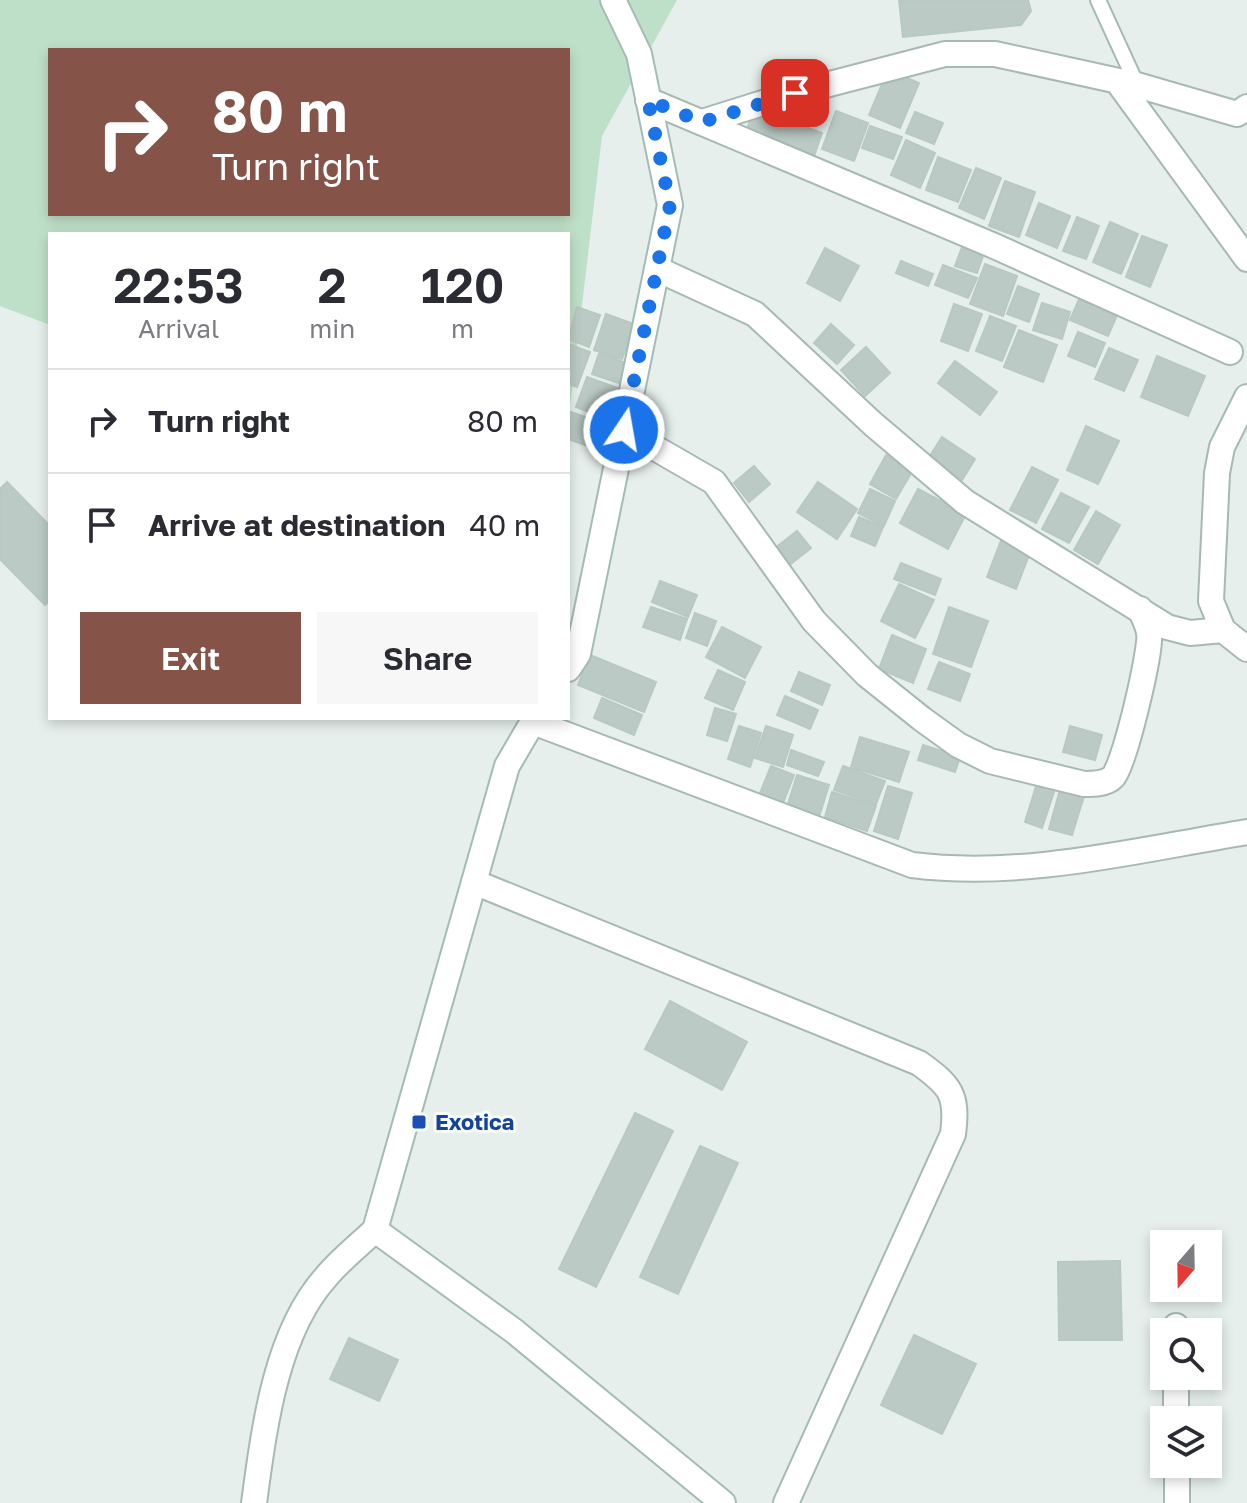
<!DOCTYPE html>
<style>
body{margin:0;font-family:"Golos Text",sans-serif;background:#f7f7f7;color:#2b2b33;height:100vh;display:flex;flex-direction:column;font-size:30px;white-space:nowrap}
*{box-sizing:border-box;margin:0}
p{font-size:26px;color:#7c7c81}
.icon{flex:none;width:44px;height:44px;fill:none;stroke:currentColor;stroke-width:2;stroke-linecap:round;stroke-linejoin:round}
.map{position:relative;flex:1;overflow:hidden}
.drawer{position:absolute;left:48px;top:232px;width:522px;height:488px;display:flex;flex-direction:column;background:#fff;border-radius:0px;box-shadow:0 4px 12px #0003}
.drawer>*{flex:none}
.hud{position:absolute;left:48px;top:48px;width:522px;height:168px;border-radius:0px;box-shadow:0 4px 12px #0003;background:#855347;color:#fff;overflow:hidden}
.needle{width:52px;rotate:200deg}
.buttons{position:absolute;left:1150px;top:1230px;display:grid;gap:16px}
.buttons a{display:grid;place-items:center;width:72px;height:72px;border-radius:0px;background:#fff;box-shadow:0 4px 12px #0003;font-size:40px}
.pin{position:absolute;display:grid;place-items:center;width:68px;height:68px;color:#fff;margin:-34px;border-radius:16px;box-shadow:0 4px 12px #0006}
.me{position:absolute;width:88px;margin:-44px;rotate:12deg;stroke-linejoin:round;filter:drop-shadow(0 0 6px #0008)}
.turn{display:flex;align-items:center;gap:28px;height:168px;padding:0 32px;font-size:36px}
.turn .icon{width:104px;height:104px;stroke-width:2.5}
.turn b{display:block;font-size:56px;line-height:68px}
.eta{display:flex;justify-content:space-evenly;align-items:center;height:136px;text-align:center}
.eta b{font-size:48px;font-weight:600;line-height:56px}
.action{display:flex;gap:16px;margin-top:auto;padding:16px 32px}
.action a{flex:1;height:92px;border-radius:0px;background:#855347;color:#fff;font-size:32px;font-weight:600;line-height:92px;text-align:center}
.action a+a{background:#f7f7f7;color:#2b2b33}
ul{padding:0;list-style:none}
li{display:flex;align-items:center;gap:24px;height:104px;padding:0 32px;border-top:2px solid #e1e1e2}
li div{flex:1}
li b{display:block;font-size:30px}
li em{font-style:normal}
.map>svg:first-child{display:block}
.green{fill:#bfe0c8;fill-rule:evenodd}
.building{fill:#bbcac4;stroke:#b8c9c2;stroke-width:2}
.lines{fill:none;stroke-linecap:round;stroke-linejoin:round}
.lane-casing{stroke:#a8b8b2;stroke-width:18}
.street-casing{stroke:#a8b8b2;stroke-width:28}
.secondary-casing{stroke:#a4bbb3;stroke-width:28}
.lane{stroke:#fff;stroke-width:14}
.street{stroke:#fff;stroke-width:24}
.secondary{stroke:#fff;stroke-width:24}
.route{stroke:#1a73e8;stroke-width:14;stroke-dasharray:0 25.2}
.transit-dot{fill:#1a4fb4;stroke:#f7fbf9;stroke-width:3}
.labels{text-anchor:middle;stroke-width:6;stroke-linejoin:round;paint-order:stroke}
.transit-label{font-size:22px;font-weight:bold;fill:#164399;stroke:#f7fbf9;text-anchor:start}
</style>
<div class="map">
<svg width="1247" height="1503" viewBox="0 0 1247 1503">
<rect width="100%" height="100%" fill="#e6efeb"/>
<!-- green -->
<path class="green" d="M0,0H677L602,136L568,424V234H50V325L0,306ZM50,50H568V214H50Z"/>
<!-- building -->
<path class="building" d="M899,0H1028L1031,11L1021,25L903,37Z
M888,70L919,83L900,128L869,115Z
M755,108L822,133L813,159L745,134Z
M836,111L868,123L854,161L822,149Z
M915,112L943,123L934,144L906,133Z
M870,126L902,137L893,159L862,148Z
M906,140L935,153L920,188L891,175Z
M938,157L971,170L958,202L926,190Z
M976,168L1001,178L984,219L959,208Z
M1005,181L1035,192L1019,237L989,226Z
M1039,203L1070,216L1057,248L1026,235Z
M1077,217L1099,226L1086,259L1063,251Z
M1110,222L1138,234L1121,274L1093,262Z
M1142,236L1167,245L1150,287L1126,277Z
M964,242L985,250L977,273L955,266Z
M825,248L859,266L840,301L807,283Z
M901,261L933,274L928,286L896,273Z
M985,264L1017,276L1003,316L970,304Z
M943,265L977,278L968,298L935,285Z
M1018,286L1039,294L1029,322L1007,314Z
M1083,290L1121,306L1108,336L1070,320Z
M1042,303L1070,312L1062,339L1033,330Z
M954,304L982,314L968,351L941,341Z
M577,307L600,315L589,347L568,339Z
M606,314L634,324L622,359L594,350Z
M990,316L1016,326L1002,361L976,351Z
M831,324L854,345L837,364L814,343Z
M1019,330L1057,345L1043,382L1004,367Z
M1078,332L1105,343L1095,367L1068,356Z
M568,344L590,352L577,387L568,384Z
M866,347L890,373L865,396L841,370Z
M1109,348L1138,360L1124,391L1095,379Z
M599,353L626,363L619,383L592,374Z
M1157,356L1205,376L1188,416L1141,397Z
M955,361L997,392L980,415L938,383Z
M587,377L626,391L615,422L576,407Z
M568,411L614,427L605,452L568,439Z
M1086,426L1119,441L1098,484L1067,470Z
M942,437L975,459L962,480L928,459Z
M886,455L913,470L896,499L870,484Z
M754,466L770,484L749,502L734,483Z
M1032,467L1058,480L1036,523L1010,510Z
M7,482L50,526V600L45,605L0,559V489Z
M818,482L857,509L837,539L797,512Z
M870,489L895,501L884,526L858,513Z
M918,489L966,514L948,549L900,523Z
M1061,493L1089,507L1069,543L1042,529Z
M1096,511L1120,525L1098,564L1074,550Z
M859,517L883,527L875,546L851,536Z
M797,531L811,548L788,566L774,549Z
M1002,538L1031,550L1016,589L987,577Z
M901,563L941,579L935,595L894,579Z
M660,581L697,595L688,617L652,602Z
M899,584L934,600L915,638L881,621Z
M651,607L687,619L680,640L643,627Z
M949,607L988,621L971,667L933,654Z
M695,613L716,621L707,646L686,638Z
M722,627L761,647L745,678L706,657Z
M892,635L926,649L913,683L879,669Z
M590,655L656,682L644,712L578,685Z
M939,662L970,674L960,701L928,689Z
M718,670L745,682L733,710L705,698Z
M799,672L830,685L822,705L791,691Z
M785,696L818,710L810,729L777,715Z
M602,698L642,715L634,735L594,718Z
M715,708L736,714L727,741L707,735Z
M739,726L761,733L750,767L728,759Z
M766,726L793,735L783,767L755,758Z
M1070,726L1102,735L1095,760L1063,752Z
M860,737L909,752L899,782L851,767Z
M923,745L960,757L955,772L918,760Z
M791,750L824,762L818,776L787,765Z
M771,766L794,775L781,808L758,798Z
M843,766L885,781L876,804L834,790Z
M797,775L829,785L819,817L787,807Z
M1038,780L1056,786L1042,828L1025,822Z
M888,786L912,793L898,839L874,831Z
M1061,786L1085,793L1072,835L1049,829Z
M832,792L876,806L867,831L825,817Z
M670,1001L747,1042L722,1090L645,1049Z
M635,1113L673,1131L596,1287L559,1269Z
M700,1146L738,1163L678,1294L640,1277Z
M1120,1261L1122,1340H1059L1058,1262Z
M914,1335L976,1364L942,1434L881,1405Z
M349,1338L398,1360L379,1401L330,1379Z"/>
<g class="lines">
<defs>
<path id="lane" d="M1098,0L1137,85"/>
<path id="street" d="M1117,81L1247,259
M648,100L992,245L1230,352
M702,122L795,93L945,54H995L1137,85L1237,114L1247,107
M657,269L755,314L873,424L965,502L1167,627L1190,633L1223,630
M1247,397L1222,447L1217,473L1211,601L1223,630L1247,649
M624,430L714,482L814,621L867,675L922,719L958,745L990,761L1084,784C1093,784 1106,784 1113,777C1124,767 1152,649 1149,633C1148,625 1143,616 1140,609
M533,722L912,865C1025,879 1136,850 1247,832
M474,882L919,1063C951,1086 958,1095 953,1134L786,1503
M1176,1326V1332
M1176,1376V1420
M1177,1464V1503
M254,1503C264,1430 275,1334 326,1277C340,1260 359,1245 375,1230"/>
<path id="secondary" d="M568,669L578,654L670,205L639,54L613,0
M535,718L507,766L375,1230L514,1331L723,1503"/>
</defs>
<!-- lane casing -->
<use href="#lane" class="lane-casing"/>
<!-- street casing -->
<use href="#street" class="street-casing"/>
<!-- secondary casing -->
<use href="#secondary" class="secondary-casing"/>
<!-- lane -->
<use href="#lane" class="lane"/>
<!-- street -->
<use href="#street" class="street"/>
<!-- secondary -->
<use href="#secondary" class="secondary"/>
</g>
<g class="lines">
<!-- route -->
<path class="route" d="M624,430L670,205L648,100L702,122L795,93"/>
</g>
<!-- markers -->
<rect class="transit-dot" x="411" y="1114" width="16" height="16" rx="4"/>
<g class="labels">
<!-- transit labels -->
<g class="transit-label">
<text x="435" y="1130">Exotica</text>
</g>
</g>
</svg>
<div class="buttons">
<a><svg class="needle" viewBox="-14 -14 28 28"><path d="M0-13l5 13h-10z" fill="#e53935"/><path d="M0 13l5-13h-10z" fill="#7c7c81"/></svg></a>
<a><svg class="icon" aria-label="search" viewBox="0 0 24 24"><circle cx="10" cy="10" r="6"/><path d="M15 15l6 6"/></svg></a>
<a><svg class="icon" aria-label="layers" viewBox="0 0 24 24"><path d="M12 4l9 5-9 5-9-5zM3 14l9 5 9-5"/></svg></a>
</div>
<div class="pin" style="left:795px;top:93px;background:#d93025"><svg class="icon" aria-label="arrive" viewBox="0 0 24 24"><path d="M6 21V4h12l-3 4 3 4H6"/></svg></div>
<svg class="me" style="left:624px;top:430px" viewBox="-20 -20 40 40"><circle r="17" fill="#1a73e8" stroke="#fff" stroke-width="3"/><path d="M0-11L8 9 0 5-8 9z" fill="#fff"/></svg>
<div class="hud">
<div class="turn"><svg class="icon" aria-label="right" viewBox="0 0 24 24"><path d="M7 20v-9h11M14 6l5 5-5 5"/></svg><div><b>80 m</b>Turn right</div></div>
</div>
<section class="drawer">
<div class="eta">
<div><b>22:53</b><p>Arrival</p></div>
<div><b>2</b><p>min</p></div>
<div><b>120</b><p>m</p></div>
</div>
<ul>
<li><svg class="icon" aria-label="right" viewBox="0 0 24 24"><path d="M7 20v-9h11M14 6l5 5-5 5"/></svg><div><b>Turn right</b></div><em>80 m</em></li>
<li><svg class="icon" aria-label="arrive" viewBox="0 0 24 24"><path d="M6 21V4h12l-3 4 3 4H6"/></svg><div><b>Arrive at destination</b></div><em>40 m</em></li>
</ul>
<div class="action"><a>Exit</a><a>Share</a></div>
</section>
</div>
